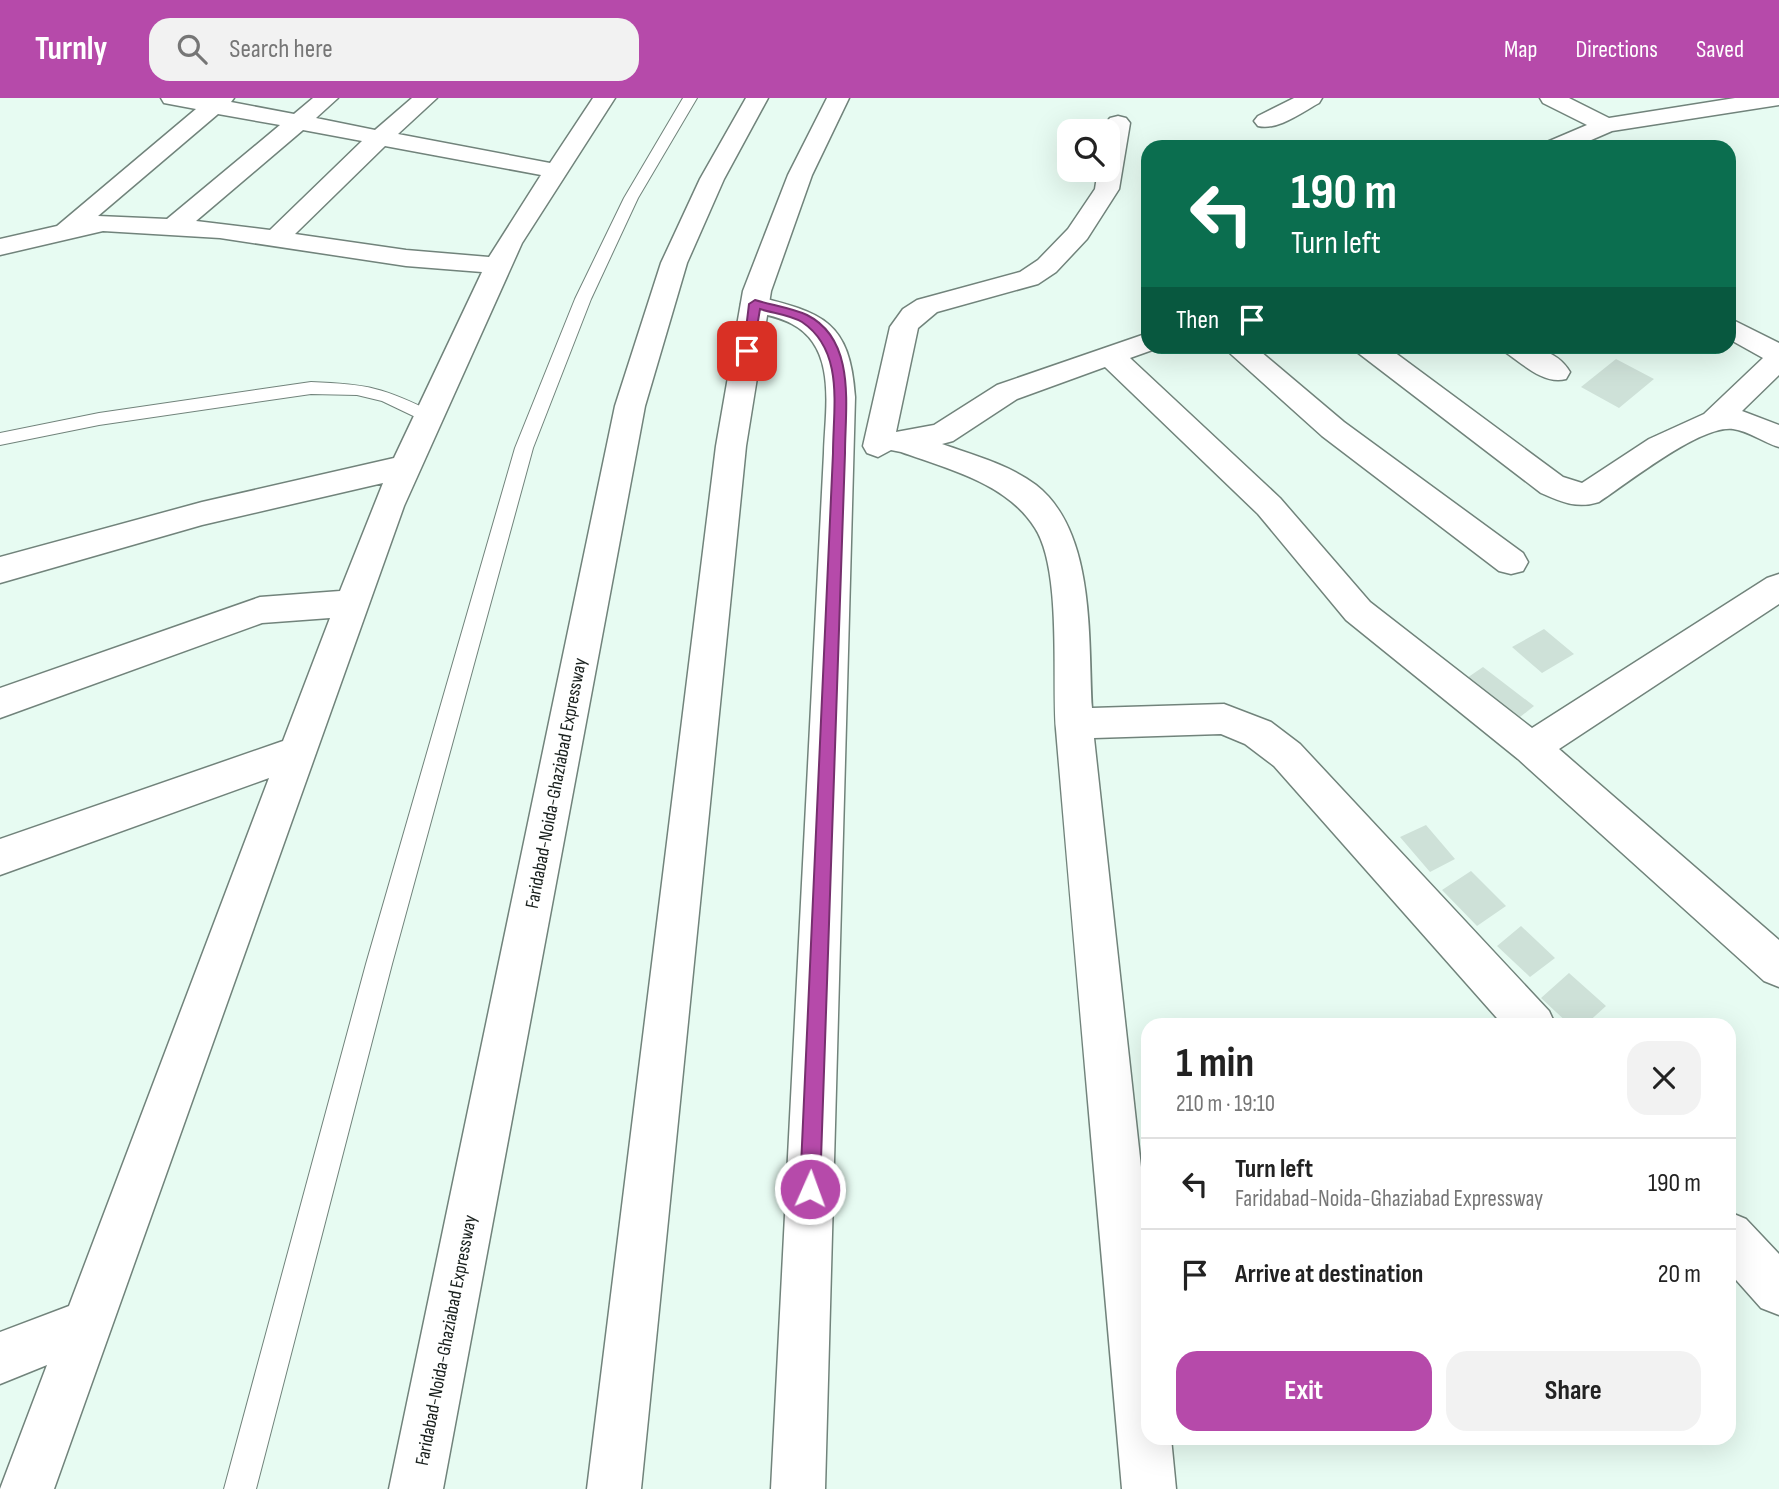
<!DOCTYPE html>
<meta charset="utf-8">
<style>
body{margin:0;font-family:"Sofia Sans Condensed",sans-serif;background:#f2f2f2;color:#222;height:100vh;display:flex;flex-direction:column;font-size:26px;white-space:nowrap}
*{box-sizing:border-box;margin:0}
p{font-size:23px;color:#767676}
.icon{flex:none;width:38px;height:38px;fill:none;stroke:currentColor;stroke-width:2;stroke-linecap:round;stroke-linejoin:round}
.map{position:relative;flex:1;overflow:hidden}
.side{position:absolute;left:1141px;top:920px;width:595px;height:427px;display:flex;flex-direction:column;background:#fff;border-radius:21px;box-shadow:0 7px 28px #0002}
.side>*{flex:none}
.top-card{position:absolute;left:1141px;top:42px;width:595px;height:214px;border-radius:21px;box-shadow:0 7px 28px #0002;background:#0b6e4f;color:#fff;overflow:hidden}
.tools{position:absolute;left:1057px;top:21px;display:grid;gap:14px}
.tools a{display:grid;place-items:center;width:63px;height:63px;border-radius:14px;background:#fff;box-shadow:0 7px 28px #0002;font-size:35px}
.pin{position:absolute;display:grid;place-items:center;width:60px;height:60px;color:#fff;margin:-30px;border-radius:14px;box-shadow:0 4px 10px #0006}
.me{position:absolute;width:77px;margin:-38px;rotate:2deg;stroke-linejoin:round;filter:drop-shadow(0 0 5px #0008)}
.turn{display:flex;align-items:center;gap:24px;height:147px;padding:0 35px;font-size:32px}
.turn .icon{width:91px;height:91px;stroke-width:2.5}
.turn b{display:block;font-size:49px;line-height:60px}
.then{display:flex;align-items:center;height:66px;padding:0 35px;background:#0003;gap:14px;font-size:26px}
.round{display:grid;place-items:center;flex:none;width:74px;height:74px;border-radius:21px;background:#f2f2f2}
.overview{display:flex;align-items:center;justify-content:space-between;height:119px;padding:0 35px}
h1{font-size:42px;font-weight:700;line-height:52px}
.primary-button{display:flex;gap:14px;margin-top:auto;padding:14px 35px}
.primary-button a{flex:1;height:80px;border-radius:21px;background:#b64aaa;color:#fff;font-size:28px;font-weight:700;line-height:80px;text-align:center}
.primary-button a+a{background:#f2f2f2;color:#222}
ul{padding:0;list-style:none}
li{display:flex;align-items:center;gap:21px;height:91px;padding:0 35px;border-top:2px solid #e0e0e0}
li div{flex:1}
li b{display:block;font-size:26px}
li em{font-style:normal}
header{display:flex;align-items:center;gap:42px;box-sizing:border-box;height:98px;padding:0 35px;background:#b64aaa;color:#fff}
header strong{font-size:33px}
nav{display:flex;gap:38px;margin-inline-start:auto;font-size:24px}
.search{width:490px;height:63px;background:#f2f2f2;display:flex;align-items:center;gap:18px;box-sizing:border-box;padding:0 24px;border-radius:21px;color:#767676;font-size:26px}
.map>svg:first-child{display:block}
.building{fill:#cee1d8}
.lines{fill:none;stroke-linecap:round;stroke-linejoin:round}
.service-casing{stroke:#71837b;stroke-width:2}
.minor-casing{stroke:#71837b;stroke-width:3}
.tertiary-casing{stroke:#71837b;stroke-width:3}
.primary-casing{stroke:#71837b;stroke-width:3}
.service{fill:#fff;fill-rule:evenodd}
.minor{fill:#fff;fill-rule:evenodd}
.tertiary{fill:#fff;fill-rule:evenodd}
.primary{fill:#fff;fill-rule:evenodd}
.route{fill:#b64aaa;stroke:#76306e;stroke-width:2}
.labels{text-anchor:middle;stroke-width:5;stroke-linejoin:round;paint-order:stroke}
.street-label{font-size:19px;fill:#19201d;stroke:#fff}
</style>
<header>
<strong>Turnly</strong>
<div class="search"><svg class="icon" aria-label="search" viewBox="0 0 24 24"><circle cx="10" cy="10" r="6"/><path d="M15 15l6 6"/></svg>Search here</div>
<nav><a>Map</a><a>Directions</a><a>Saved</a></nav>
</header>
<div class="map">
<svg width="1779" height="1391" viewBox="0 0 1779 1391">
<rect width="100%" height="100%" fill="#e7fbf2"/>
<!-- building -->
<path class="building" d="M1616,261L1654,281L1619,310L1581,289Z
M1544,531L1574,556L1542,575L1512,549Z
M1483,569L1534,608L1515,623L1464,582Z
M1426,727L1455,761L1430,774L1400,739Z
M1471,773L1506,808L1477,828L1442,792Z
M1521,828L1555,860L1530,879L1497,848Z
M1569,875L1606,908L1584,928H1571L1541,900Z"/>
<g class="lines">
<defs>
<path id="service" d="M683,0H697L638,100L591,201L533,350L392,866L256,1391H224L366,866L515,350L575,201L624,100Z
M311,284C367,286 385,290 434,315L437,319L428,325L382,303L357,297L311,296L99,327L0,347V335L99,315Z"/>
<path id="minor" d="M161,0H234L231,4L294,16L313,0H338L316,20L375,32L412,0H437L398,36L550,65L593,0H615L522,145L404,408L54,1391H0L47,1267L0,1286V1234L69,1208L269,680L0,777V741L283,643L330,520L262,525L0,620V590L260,499L340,493L383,385L202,427L0,485V459L202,404L394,360L482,174L406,168L220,140L103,133L0,157V141L57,128L196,11L164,5ZM218,16L280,27L167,121L98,118ZM303,32L362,43L270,132L196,123ZM385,48L541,77L489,159L406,152L295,136Z
M1294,0H1322L1319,5C1302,14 1278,33 1258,28L1254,23L1258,18Z
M1540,0H1569L1609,20L1735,0H1779V7L1612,33L1575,49H1543L1547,44L1587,27L1543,5Z
M1118,18L1126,20L1130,25L1119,91L1087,141L1056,174L1038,186L937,214L918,230L896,334L934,327L997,287L1148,235V248H1159L1158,250L1130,260L1280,400L1370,504L1532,630L1767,480L1779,476V506L1559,651L1779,842V889L1764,883L1518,661L1346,522L1258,416L1105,269L1017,301L953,343L942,346C973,357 1010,367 1036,387C1096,434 1088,541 1092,610L1224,606L1271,624L1300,646L1549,913L1556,928H1504L1274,668L1245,646L1221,636L1094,640L1148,1133V1340H1171L1176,1391H1122C1100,1138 1077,884 1056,631C1052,579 1062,472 1035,430C1007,385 948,371 901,354L891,352L878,359L867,355L863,348L890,229L903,211L917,202L1020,174L1038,162L1068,131L1095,91L1098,72H1108L1106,25L1110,20Z
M1729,220L1779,245V277L1742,313L1779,327V349C1764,345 1749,333 1733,331C1700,327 1628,385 1599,404C1577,411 1561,404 1541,395L1357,254L1353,248H1386L1563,379L1582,385L1649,341L1704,316L1763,260L1729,241Z
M1222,248H1254L1344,324L1523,455L1528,464L1523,473L1511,476L1499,473L1322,338Z
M1501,248C1527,248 1555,249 1570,274L1566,281C1544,287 1523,266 1505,254Z
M1729,1114L1746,1121L1779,1156V1217L1761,1210L1729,1174Z"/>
<path id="tertiary" d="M755,198C823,215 850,223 855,299L825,1391H771L824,355C825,312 838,250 792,226C778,218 761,216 745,212L741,206L745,200Z"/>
<path id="primary" d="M746,0H768L724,81L687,165L645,308L443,1391H389L615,308L661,165L700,81Z
M827,0H849L812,77L771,193L746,348L641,1391H587L716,348L743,193L788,77Z"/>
</defs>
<!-- service casing -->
<use href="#service" class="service-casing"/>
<!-- minor casing -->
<use href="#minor" class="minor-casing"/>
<!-- tertiary casing -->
<use href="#tertiary" class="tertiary-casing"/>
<!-- primary casing -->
<use href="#primary" class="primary-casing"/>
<!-- service -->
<use href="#service" class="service"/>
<!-- minor -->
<use href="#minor" class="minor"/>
<!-- tertiary -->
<use href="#tertiary" class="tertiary"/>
<!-- primary -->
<use href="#primary" class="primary"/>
</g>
<!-- route -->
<path class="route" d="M755,202C771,207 792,210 807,217C857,242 845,310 845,355L820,1091L817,1098L810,1101L803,1098L800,1091L833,355C833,310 845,253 802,224C791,217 772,215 760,211L753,253L747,257L743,256L749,206Z"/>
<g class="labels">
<!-- street labels -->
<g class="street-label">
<text transform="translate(555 685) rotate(-79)" y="7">Faridabad-Noida-Ghaziabad Expressway</text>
<text transform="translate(445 1242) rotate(-79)" y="7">Faridabad-Noida-Ghaziabad Expressway</text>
</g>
</g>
</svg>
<div class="tools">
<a><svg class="icon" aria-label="search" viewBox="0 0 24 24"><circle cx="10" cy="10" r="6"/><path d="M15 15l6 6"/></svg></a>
</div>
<div class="pin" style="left:747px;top:253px;background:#d93025"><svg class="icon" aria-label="arrive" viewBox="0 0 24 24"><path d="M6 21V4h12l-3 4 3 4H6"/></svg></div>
<svg class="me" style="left:810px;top:1091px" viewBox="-20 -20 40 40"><circle r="17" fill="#b64aaa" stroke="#fff" stroke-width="3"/><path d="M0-11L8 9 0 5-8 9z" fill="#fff"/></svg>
<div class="top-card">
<div class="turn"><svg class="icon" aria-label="left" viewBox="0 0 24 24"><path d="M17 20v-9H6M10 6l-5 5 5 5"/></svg><div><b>190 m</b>Turn left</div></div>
<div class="then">Then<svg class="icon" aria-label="arrive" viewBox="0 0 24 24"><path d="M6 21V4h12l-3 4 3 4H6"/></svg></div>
</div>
<section class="side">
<div class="overview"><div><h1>1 min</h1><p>210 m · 19:10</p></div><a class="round"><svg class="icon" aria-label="close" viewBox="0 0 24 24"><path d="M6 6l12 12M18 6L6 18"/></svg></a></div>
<ul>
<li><svg class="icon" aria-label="left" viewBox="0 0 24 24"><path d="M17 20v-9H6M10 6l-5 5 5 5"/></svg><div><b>Turn left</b><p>Faridabad-Noida-Ghaziabad Expressway</p></div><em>190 m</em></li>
<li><svg class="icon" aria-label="arrive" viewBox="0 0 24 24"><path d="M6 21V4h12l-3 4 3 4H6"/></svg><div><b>Arrive at destination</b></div><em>20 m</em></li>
</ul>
<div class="primary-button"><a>Exit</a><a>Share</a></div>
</section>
</div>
